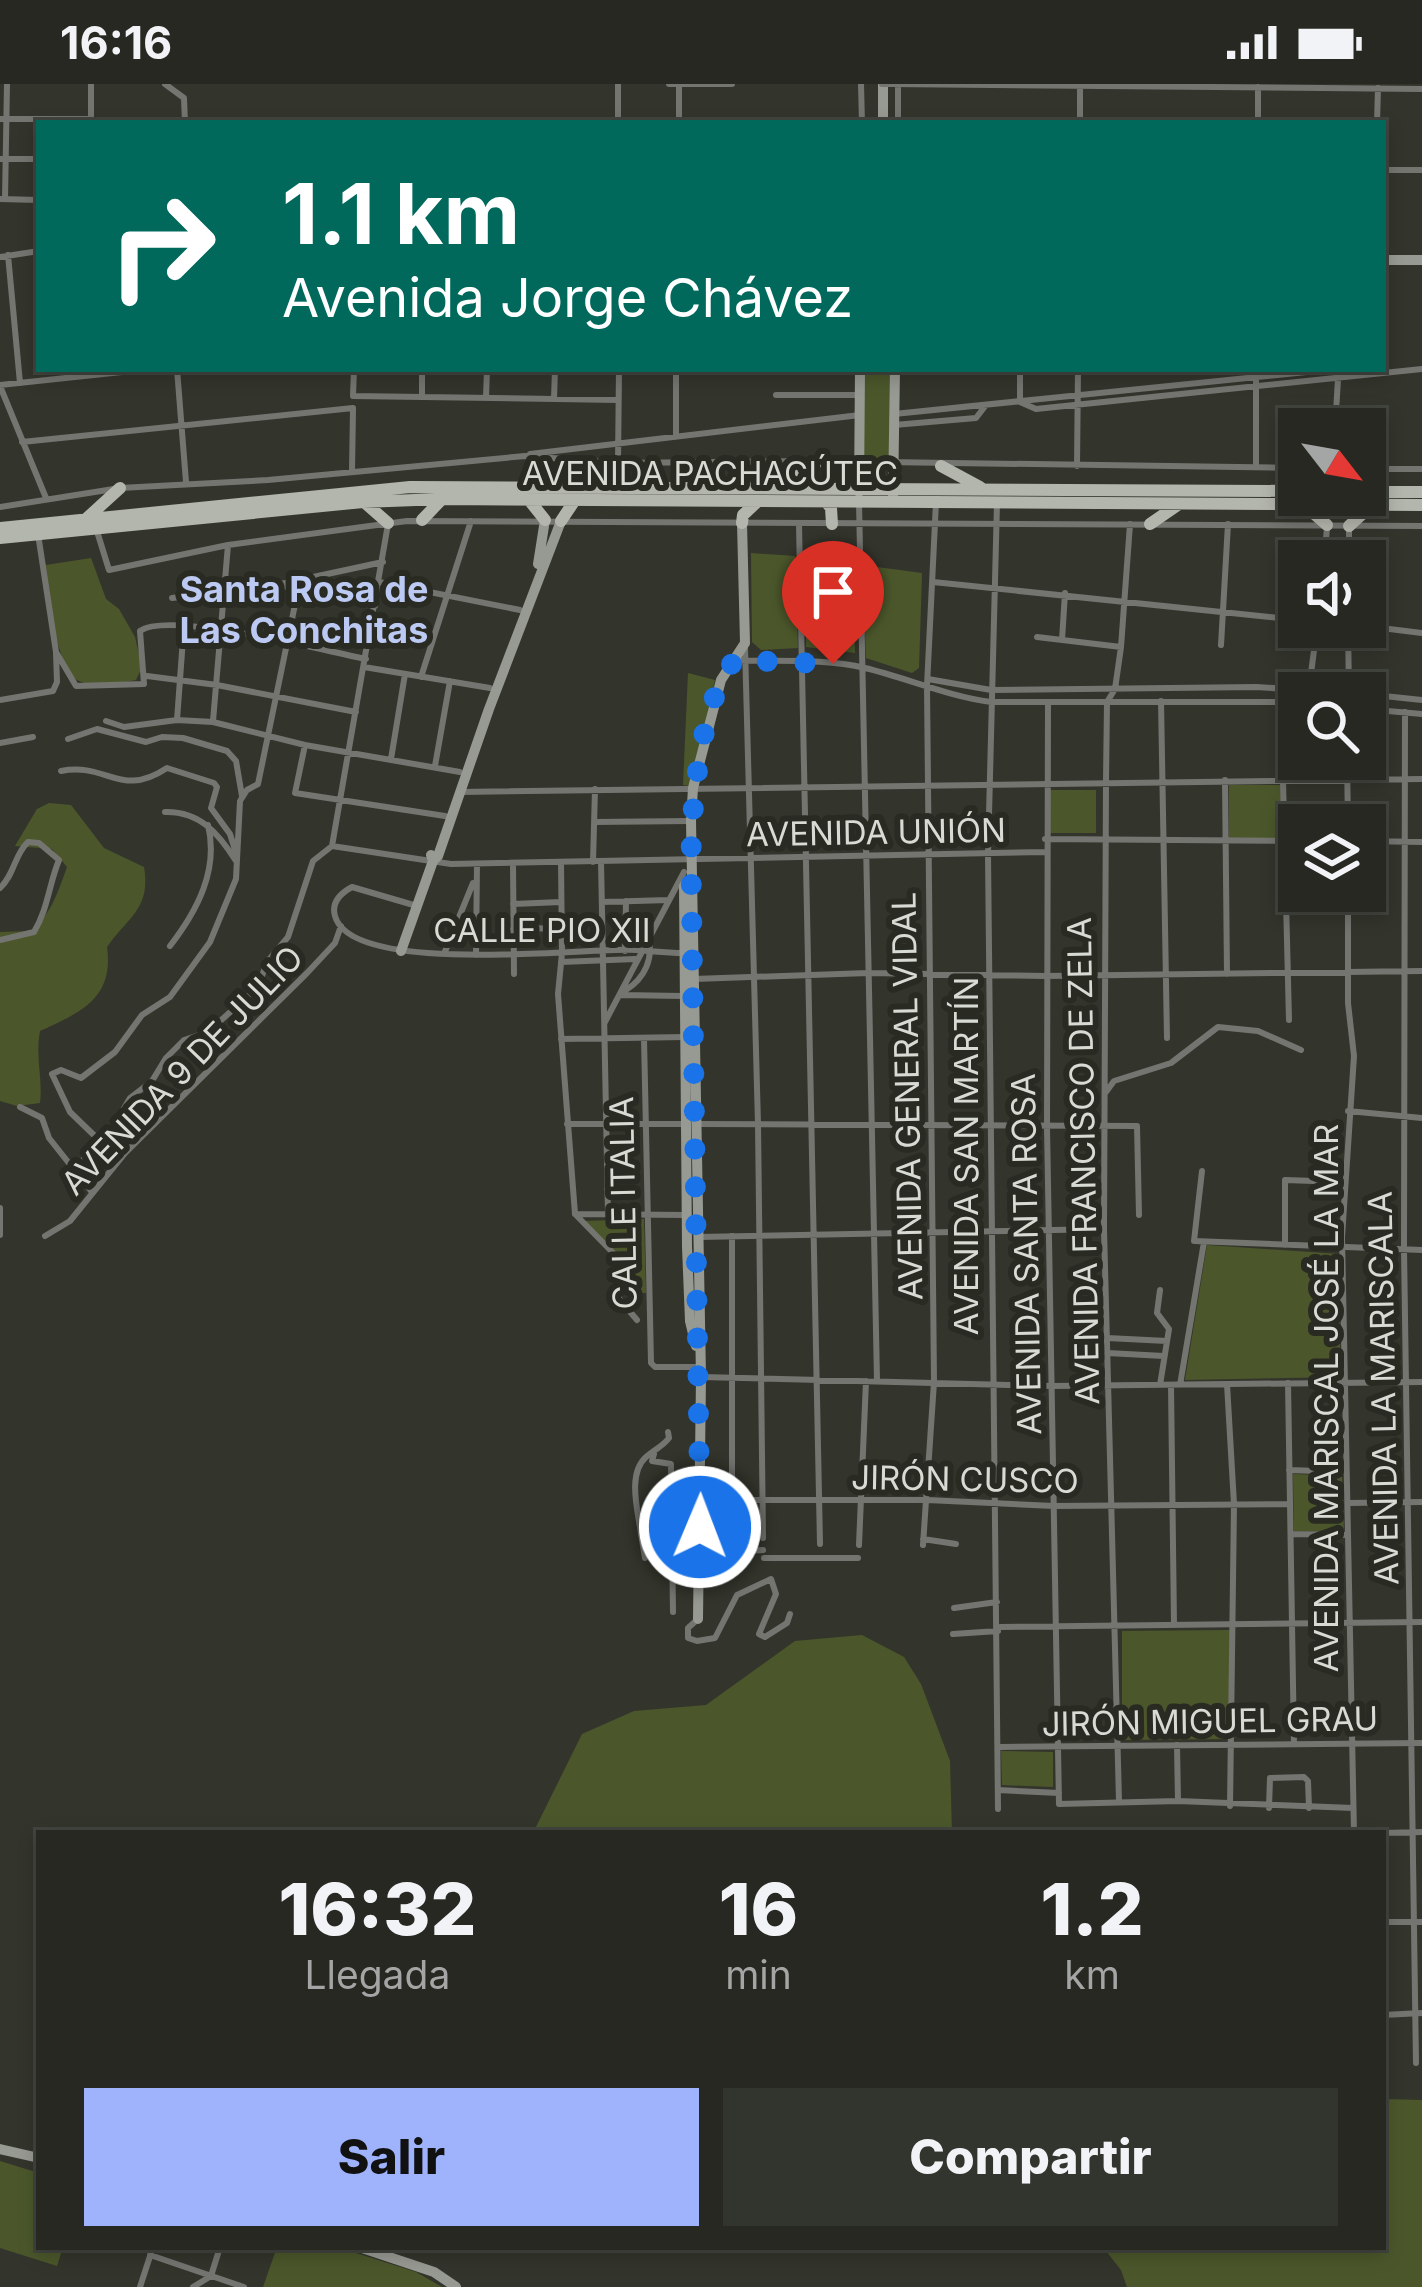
<!DOCTYPE html>
<html lang="es">
<meta charset="utf-8">
<style>
body{margin:0;font-family:Inter,sans-serif;background:#32342e;color:#f1f3f6;height:100vh;display:flex;flex-direction:column;font-size:45px;white-space:nowrap}
*{box-sizing:border-box;margin:0}
p{font-size:39px;color:#a4a6a5}
.icon{flex:none;width:66px;height:66px;fill:none;stroke:currentColor;stroke-width:2;stroke-linecap:round;stroke-linejoin:round}
.map{position:relative;flex:1;overflow:hidden}
.side{position:absolute;left:36px;top:1746px;width:1350px;height:420px;display:flex;flex-direction:column;background:#262821;border-radius:0px;box-shadow:0 6px 18px #0003,0 0 0 3px #42443f}
.side>*{flex:none}
.top-card{position:absolute;left:36px;top:36px;width:1350px;height:252px;border-radius:0px;box-shadow:0 6px 18px #0003,0 0 0 3px #42443f;background:#00695c;color:#fff;overflow:hidden}
.needle{width:78px;rotate:121deg}
.controls{position:absolute;left:1278px;top:324px;display:grid;gap:24px}
.controls a{display:grid;place-items:center;width:108px;height:108px;border-radius:0px;background:#262821;box-shadow:0 6px 18px #0003,0 0 0 3px #42443f;font-size:60px}
.pin{position:absolute;display:grid;place-items:center;width:102px;height:102px;color:#fff;margin:-123px -51px;border-radius:50% 50% 50% 0;rotate:-45deg;box-shadow:0 0 12px #0007}
.pin .icon{rotate:45deg}
.me{position:absolute;width:132px;margin:-66px;rotate:1deg;stroke-linejoin:round;filter:drop-shadow(0 0 9px #0008)}
.turn{display:flex;align-items:center;gap:42px;height:252px;padding:0 48px;font-size:54px}
.turn .icon{width:156px;height:156px;stroke-width:2.5}
.turn b{display:block;font-size:84px;line-height:102px}
.eta{display:flex;justify-content:space-evenly;align-items:center;height:204px;text-align:center}
.eta b{font-size:72px;font-weight:800;line-height:84px}
.cta{display:flex;gap:24px;margin-top:auto;padding:24px 48px}
.cta a{flex:1;height:138px;border-radius:0px;background:#9fb3fd;color:#111;font-size:48px;font-weight:800;line-height:138px;text-align:center}
.cta a+a{background:#32342e;color:#f1f3f6}
.status{display:flex;justify-content:space-between;align-items:center;height:84px;padding:0 60px;background:#262821;direction:ltr}
.status svg{height:33px;fill:currentColor}
.map>svg:first-child{display:block}
.green{fill:#4b572b}
.lines{fill:none;stroke-linecap:round;stroke-linejoin:round}
.street{stroke:#747571;stroke-width:6}
.secondary{stroke:#979a92;stroke-width:10}
.primary{stroke:#b3b6ac;stroke-width:12}
.street-bridge{stroke:#747571;stroke-width:6}
.route{stroke:#1a73e8;stroke-width:21;stroke-dasharray:0 37.8}
.labels{text-anchor:middle;stroke-width:12;stroke-linejoin:round;paint-order:stroke}
.street-label{font-size:33px;fill:#d8dad4;stroke:#292b23}
.neighbourhood-label{font-size:36px;font-weight:bold;fill:#bcc9f3;stroke:#292b23}
</style>
<div class="status"><b>16:16</b><svg viewBox="0 0 49 12"><path d="M0 12V9h3v3zM5 12V6h3v6zM10 12V3h3v9zM15 12V0h3v12zM26 1h20v11H26zM47 4h2v5h-2z"/></svg></div>
<div class="map">
<svg width="1422" height="2203" viewBox="0 0 1422 2203">
<rect width="100%" height="100%" fill="#33352c"/>
<!-- green -->
<path class="green" d="M862,285H892V370L888,376L863,374Z
M751,469L795,472L798,564L761,566L752,558Z
M807,473L852,479L855,569L806,563Z
M91,474L106,515L119,525L135,553L142,583L136,596C120,599 94,605 79,597C56,586 47,506 46,481Z
M862,481L922,489L919,584L912,589L866,574Z
M688,589L715,596L690,702L683,701Z
M1229,701H1281V754H1229Z
M1050,706H1096V749H1049Z
M49,719L71,721L104,764L144,783C151,825 128,833 107,863C114,914 82,928 40,947C35,973 43,994 40,1019L17,1022L0,1017V848L32,847C52,828 58,808 67,783L52,765L15,762L37,725Z
M644,1135L646,1209L618,1208L623,1178L584,1137Z
M1207,1161L1340,1170V1293L1185,1296Z
M1293,1390L1342,1392L1344,1448L1294,1447Z
M1230,1546L1229,1655L1122,1656V1547Z
M862,1551L904,1573L921,1600L950,1677L952,1749H533L582,1650L634,1627L706,1621L795,1557Z
M1001,1667L1053,1668V1703L1002,1701Z
M1383,2015L1422,2016V2203H1127L1121,2186L1103,2163H1383Z
M0,2077L39,2089V2163H63L57,2182L0,2164Z
M277,2163H337L416,2188L442,2203H263Z"/>
<g class="lines">
<!-- street -->
<path class="street" d="M165,0L184,14L185,39
M618,0V39
M669,0H732
M861,0L862,39
M890,0L1422,5
M0,35H91
M91,35V0
M679,39V0
M898,39V1
M1080,39V2
M1258,39V3
M1377,39L1378,4
M0,75H39
M1383,86H1422
M0,115L39,116
M5,115L7,0
M8,171L20,299
M0,173L39,167
M177,285L186,398
M422,285V313
M1020,285V318L1036,325L1422,285
M0,301L150,285
M0,302L46,414
M353,311L354,285
M776,311H860
M353,312L618,316
M486,314L487,285
M554,315L555,285
M894,330L1336,285
M894,341L976,334L986,321
M1335,345L1338,295
M676,351V285
M22,358L353,324
M530,370L860,331
M618,379L619,285
M1077,382L1078,285
M1256,383V285
M1365,385H1422
M352,387L353,325
M859,418L877,1296
M997,419L988,770L998,1725
M0,423L120,404L268,396L525,372L618,379L819,377L1299,384
M799,440L820,1460
M96,444L109,486L228,461L407,437L1422,442
M38,450L56,568L76,602L144,600L140,547C169,526 324,567 366,575
M1324,477L1327,444
M1349,477V445
M379,498L520,526
M933,498L1299,536
M279,501L375,522
M172,514L276,501L383,478
M1365,542L1422,549
M1348,543L1349,609
M1037,553L1121,563
M1062,556L1065,509
M1221,561L1228,440
M745,563L758,1040L763,1454
M735,576C778,578 822,574 865,584C907,594 947,612 991,618H1299
M364,583L490,604
M147,592L217,601L356,628
M421,593L471,437
M928,595L991,606L1256,603L1352,609
M1309,605L1317,543
M1365,610L1422,616
M0,616L53,607L57,598L56,569
M1161,617L1167,954
M1281,617L1289,936
M1048,619L1047,1043L1059,1720L1178,1717L1353,1724
M1365,625L1422,630
M1405,628L1404,1165L1416,1979
M177,636L184,541
M106,637L124,643L177,636L213,638L305,661L460,688
M213,637L228,461
M68,655L97,645L146,658L162,653L183,654L227,667L236,677L242,712
M0,659L33,653
M305,661L295,709L445,732
M391,675L405,590
M1347,675L1348,741
M435,682L450,597
M61,687C108,678 120,715 167,684L214,699L217,703L211,724L230,750L237,772
M1225,696L1227,890
M460,708L1422,695
M165,728C200,727 219,750 236,777
M594,738L691,737
M1045,755L1299,757
M1365,757L1422,758
M332,762L388,440
M601,777L608,1130
M561,778L562,869L558,910L575,1130
M593,778L595,705
M513,779L514,890
M0,804C15,790 14,771 28,758L39,759L59,776C49,800 48,825 34,848L0,856
M1348,807V919L1354,972L1342,1153L1354,1749
M602,818L668,816
M513,820L561,818
M417,822L352,803C341,809 331,818 335,832C352,893 585,863 637,866C652,867 667,869 683,869
M513,845L562,844
M170,862C197,827 219,786 208,741
M625,867L626,817
M444,870L473,799
M476,871L477,780
M561,878L635,875
M694,895L868,889L1046,892L1422,887
M626,906C645,894 654,874 648,853
M620,911L683,912
M605,938L684,788
M644,954L651,1279L655,1283H700
M561,955L685,953
M1106,1008L1114,997L1171,979L1218,943L1258,947L1301,966
M20,1023L42,1034L49,1054L91,1107
M1348,1027L1422,1034
M567,1040H683
M697,1040L1137,1042L1139,1131
M100,1057L70,1028L52,990L61,986L81,994L115,968L142,931L170,913L210,858L236,795L240,717L247,706L258,700L298,506
M84,1074L113,1043L130,1014L152,997L166,974L184,956L208,948L258,903L267,878L288,853L313,777L332,762L451,780L1045,768
M1202,1087L1194,1157L1422,1166
M0,1124V1151
M575,1130L618,1174L616,1211L637,1236
M575,1130L685,1131
M45,1152L70,1137L125,1069L307,889L335,859L341,842
M732,1152V1416
M699,1153L1104,1145
M1285,1161V1096L1343,1098
M1107,1254L1167,1257
M1107,1269L1164,1272
M701,1293L1052,1302L1422,1298
M1288,1299L1294,1660
M1227,1300L1234,1420L1230,1722
M1160,1301L1169,1245L1157,1229L1160,1206
M1171,1301L1174,1541
M1180,1301L1204,1158
M668,1348L669,1354C662,1363 655,1365 646,1373C627,1390 638,1427 641,1450L701,1416H927L1054,1422L1290,1420
M654,1370L652,1377L671,1380L673,1528
M1289,1386L1345,1388
M1348,1419L1422,1418
M641,1450L645,1474
M1291,1450L1348,1451
M923,1455L956,1460
M859,1461L866,1297
M923,1461L934,1298L927,602L936,418
M700,1470L763,1466
M764,1474H858
M954,1524L997,1518
M698,1535L688,1544V1554L697,1557L715,1554L737,1511L771,1495L776,1510L759,1550L765,1553L787,1539L790,1530
M1000,1543L1422,1538
M953,1550L998,1547
M1177,1661L1178,1717
M1000,1663L1422,1659
M998,1706L1059,1709
M1119,1717L1104,1145L1106,697L1107,618L1115,605L1121,563L1130,440
M1269,1724L1270,1694L1304,1693L1308,1697L1309,1724
M1383,1749L1422,1748
M1383,1838H1422
M1383,1931L1422,1929
M150,2171L244,2203
M140,2203L153,2163
M193,2203L211,2192L220,2163"/>
<!-- secondary -->
<path class="secondary" d="M883,39V0
M1383,176H1422
M859,408L860,285
M893,414L895,285
M538,480L545,436
M431,771L433,777L438,772L489,625L561,437
M684,802L687,1163L690,1237L696,1262
M401,867L433,777
M698,1535L701,1293L691,737L693,704L721,596L745,559L742,439
M0,2065L39,2074
M359,2163L434,2188L456,2203"/>
<!-- primary -->
<path class="primary" d="M686,378L729,404
M941,382L980,403
M773,404L819,377
M1365,408H1422
M529,416L545,436
M364,418L388,439
M826,418L831,424L832,440
M1304,421L1327,441
M86,435L120,404
M422,436L442,415
M561,437L575,416
M742,439L743,431L758,417
M1150,440L1179,420
M1349,442L1373,420
M0,444L410,403L1299,407
M0,454L363,418L442,415L1422,421"/>
<!-- street-bridge -->
<path class="street-bridge" d="M882,0H890"/>
</g>
<g class="lines">
<!-- route -->
<path class="route" d="M700,1443L691,777C691,725 700,615 735,576L833,580"/>
</g>
<g class="labels">
<!-- street labels -->
<g class="street-label">
<text x="710" y="401">AVENIDA PACHACÚTEC</text>
<text transform="translate(876 748) rotate(-1)" y="12">AVENIDA UNIÓN</text>
<text x="542" y="858">CALLE PIO XII</text>
<text transform="translate(182 986) rotate(-46)" y="12">AVENIDA 9 DE JULIO</text>
<text transform="translate(907 1012) rotate(-91)" y="12">AVENIDA GENERAL VIDAL</text>
<text transform="translate(966 1072) rotate(-90)" y="12">AVENIDA SAN MARTÍN</text>
<text transform="translate(1083 1077) rotate(-91)" y="12">AVENIDA FRANCISCO DE ZELA</text>
<text transform="translate(623 1119) rotate(-91)" y="12">CALLE ITALIA</text>
<text transform="translate(1026 1170) rotate(-91)" y="12">AVENIDA SANTA ROSA</text>
<text transform="translate(1383 1304) rotate(-91)" y="12">AVENIDA LA MARISCALA</text>
<text transform="translate(1326 1314) rotate(-90)" y="12">AVENIDA MARISCAL JOSÉ LA MAR</text>
<text transform="translate(965 1395) rotate(1)" y="12">JIRÓN CUSCO</text>
<text transform="translate(1210 1637) rotate(-1)" y="12">JIRÓN MIGUEL GRAU</text>
</g>
<!-- neighbourhood labels -->
<g class="neighbourhood-label">
<text x="304" y="518">Santa Rosa de<tspan x="304" dy="41">Las Conchitas</tspan></text>
</g>
</g>
</svg>
<div class="controls">
<a><svg class="needle" viewBox="-14 -14 28 28"><path d="M0-13l5 13h-10z" fill="#e53935"/><path d="M0 13l5-13h-10z" fill="#a4a6a5"/></svg></a>
<a><svg class="icon" aria-label="sound" viewBox="0 0 24 24"><path d="M4 9h4l5-4v14l-5-4H4zM17 9q2 3 0 6"/></svg></a>
<a><svg class="icon" aria-label="search" viewBox="0 0 24 24"><circle cx="10" cy="10" r="6"/><path d="M15 15l6 6"/></svg></a>
<a><svg class="icon" aria-label="layers" viewBox="0 0 24 24"><path d="M12 4l9 5-9 5-9-5zM3 14l9 5 9-5"/></svg></a>
</div>
<div class="pin" style="left:833px;top:580px;background:#d93025"><svg class="icon" aria-label="arrive" viewBox="0 0 24 24"><path d="M6 21V4h12l-3 4 3 4H6"/></svg></div>
<svg class="me" style="left:700px;top:1443px" viewBox="-20 -20 40 40"><circle r="17" fill="#1a73e8" stroke="#fff" stroke-width="3"/><path d="M0-11L8 9 0 5-8 9z" fill="#fff"/></svg>
<div class="top-card">
<div class="turn"><svg class="icon" aria-label="right" viewBox="0 0 24 24"><path d="M7 20v-9h11M14 6l5 5-5 5"/></svg><div><b>1.1 km</b>Avenida Jorge Chávez</div></div>
</div>
<section class="side">
<div class="eta">
<div><b>16:32</b><p>Llegada</p></div>
<div><b>16</b><p>min</p></div>
<div><b>1.2</b><p>km</p></div>
</div>
<div class="cta"><a>Salir</a><a>Compartir</a></div>
</section>
</div>
